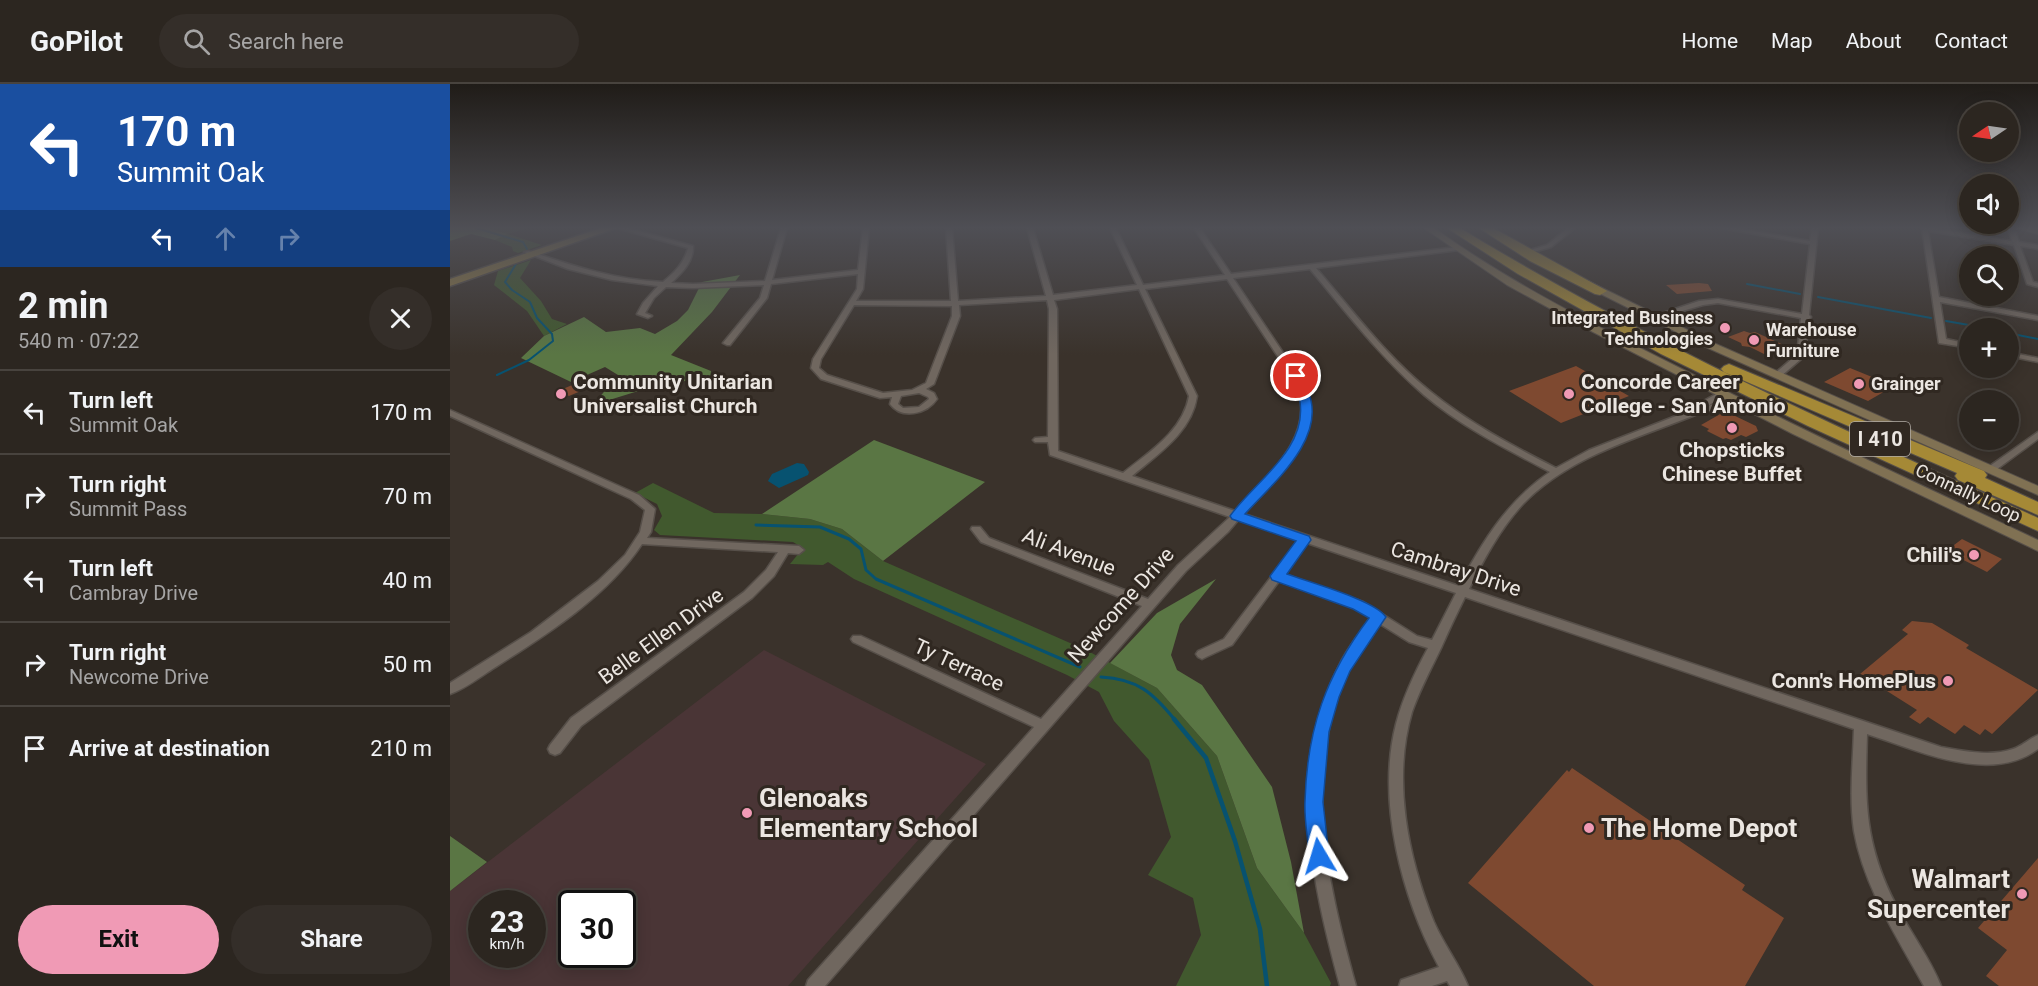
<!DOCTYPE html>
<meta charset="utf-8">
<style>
body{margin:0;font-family:Roboto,sans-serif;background:#342e29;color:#f1f3f6;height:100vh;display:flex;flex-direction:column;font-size:22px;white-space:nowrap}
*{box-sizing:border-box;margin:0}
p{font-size:20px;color:#a6a5a5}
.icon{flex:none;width:33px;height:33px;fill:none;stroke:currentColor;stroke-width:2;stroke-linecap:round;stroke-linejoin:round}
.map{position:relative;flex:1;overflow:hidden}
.drawer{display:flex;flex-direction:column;background:#2c2620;width:450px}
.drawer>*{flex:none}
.hud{background:#1a4fa0;color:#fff;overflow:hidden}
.needle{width:39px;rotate:257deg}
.fabs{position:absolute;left:1509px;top:18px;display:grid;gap:12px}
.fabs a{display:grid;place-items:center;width:60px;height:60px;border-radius:50%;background:#2c2620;box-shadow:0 3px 15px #0003,0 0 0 2px #48433e;font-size:30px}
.speed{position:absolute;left:18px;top:806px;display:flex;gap:12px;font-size:30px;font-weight:700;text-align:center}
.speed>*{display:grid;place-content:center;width:78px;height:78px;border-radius:50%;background:#2c2620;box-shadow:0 3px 15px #0003,0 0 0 2px #48433e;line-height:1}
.speed small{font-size:15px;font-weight:400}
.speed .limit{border:3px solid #111;border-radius:9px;background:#fff;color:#111}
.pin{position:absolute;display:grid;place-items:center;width:51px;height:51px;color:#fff;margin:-26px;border:3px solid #fff;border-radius:50%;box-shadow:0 2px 6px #0007}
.me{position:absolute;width:66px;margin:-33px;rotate:353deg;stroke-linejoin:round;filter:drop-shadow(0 0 4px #0008)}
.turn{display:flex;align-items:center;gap:21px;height:126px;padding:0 18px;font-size:27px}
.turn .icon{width:78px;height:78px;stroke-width:2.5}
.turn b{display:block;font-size:42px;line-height:51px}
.lanes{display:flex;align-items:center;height:57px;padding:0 18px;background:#0003;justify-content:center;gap:30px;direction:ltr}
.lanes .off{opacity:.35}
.round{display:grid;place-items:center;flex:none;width:63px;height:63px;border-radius:32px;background:#342e29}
.headline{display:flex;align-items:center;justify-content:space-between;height:102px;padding:0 18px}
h1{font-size:36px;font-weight:700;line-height:45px}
.primary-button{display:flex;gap:12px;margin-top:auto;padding:12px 18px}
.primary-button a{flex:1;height:69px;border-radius:36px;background:#f09ab5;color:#111;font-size:24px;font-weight:700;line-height:69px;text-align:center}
.primary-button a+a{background:#342e29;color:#f1f3f6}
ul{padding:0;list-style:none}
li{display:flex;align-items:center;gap:18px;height:84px;padding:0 18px;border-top:2px solid #48433e}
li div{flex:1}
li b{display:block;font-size:22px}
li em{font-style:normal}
header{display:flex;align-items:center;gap:36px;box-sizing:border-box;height:84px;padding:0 30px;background:#2c2620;border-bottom:2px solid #48433e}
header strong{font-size:28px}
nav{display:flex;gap:33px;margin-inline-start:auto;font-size:21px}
.search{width:420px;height:54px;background:#342e29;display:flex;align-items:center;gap:15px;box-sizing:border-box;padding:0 21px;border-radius:33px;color:#a6a5a5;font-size:22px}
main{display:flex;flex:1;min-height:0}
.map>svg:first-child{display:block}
.education{fill:#4a3536;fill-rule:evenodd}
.green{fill:#41592e}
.forest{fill:#5a7644}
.water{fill:#075270}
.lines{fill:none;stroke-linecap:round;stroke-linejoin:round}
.stream-far2{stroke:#075270;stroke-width:2}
.stream-far1{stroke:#075270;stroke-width:3}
.stream{stroke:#075270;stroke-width:4.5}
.building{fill:#7e4930}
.minor-casing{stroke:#564f49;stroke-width:3}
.secondary-casing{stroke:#564f49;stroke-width:2}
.primary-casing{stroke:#564f49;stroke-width:3}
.motorway-casing{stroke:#564f49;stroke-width:2}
.minor{fill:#70675f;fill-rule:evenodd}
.secondary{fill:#807153;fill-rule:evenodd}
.primary{fill:#907b46;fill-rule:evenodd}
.motorway{fill:#a58936;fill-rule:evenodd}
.route{fill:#1a73e8;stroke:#114b97;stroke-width:1.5}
.poi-dot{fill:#f09ab5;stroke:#302821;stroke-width:2}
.labels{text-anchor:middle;stroke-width:6;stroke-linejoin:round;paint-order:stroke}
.far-poi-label{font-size:18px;font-weight:bold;fill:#ebe6e1;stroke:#302821;text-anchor:start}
.far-street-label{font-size:18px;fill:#ebe6e1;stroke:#302821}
.shield{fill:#302821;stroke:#b3ada7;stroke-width:1.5}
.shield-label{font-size:20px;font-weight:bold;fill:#ebe6e1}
.poi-label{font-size:21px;font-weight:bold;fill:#ebe6e1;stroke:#302821;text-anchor:start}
.street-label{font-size:21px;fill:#ebe6e1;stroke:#302821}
.near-poi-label{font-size:26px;font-weight:bold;fill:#ebe6e1;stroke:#302821;text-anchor:start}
</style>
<header>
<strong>GoPilot</strong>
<div class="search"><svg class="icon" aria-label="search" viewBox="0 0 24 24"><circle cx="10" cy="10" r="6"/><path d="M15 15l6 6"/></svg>Search here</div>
<nav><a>Home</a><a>Map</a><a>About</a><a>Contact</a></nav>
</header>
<main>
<section class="drawer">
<div class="hud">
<div class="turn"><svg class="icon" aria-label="left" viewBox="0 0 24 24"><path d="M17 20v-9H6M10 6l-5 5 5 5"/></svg><div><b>170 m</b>Summit Oak</div></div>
<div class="lanes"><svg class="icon" aria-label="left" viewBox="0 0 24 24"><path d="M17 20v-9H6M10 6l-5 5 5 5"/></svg><svg class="icon off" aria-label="ahead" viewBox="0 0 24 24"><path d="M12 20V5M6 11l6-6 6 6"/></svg><svg class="icon off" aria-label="right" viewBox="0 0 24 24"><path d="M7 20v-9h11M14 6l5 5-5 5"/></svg></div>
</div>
<div class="headline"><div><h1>2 min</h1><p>540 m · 07:22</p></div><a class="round"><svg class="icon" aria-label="close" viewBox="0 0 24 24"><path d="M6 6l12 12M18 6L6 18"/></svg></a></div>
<ul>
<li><svg class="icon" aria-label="left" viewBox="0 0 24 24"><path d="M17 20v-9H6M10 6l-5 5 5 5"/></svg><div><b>Turn left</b><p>Summit Oak</p></div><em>170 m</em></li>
<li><svg class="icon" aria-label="right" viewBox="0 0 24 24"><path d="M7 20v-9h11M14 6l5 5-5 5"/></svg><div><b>Turn right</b><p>Summit Pass</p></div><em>70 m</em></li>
<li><svg class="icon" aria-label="left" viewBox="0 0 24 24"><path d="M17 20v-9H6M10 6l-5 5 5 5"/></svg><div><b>Turn left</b><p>Cambray Drive</p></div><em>40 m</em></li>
<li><svg class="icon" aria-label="right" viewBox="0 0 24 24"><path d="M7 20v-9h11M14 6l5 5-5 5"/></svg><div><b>Turn right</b><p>Newcome Drive</p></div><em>50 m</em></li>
<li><svg class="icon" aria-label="arrive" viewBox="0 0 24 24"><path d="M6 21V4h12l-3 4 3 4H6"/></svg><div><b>Arrive at destination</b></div><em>210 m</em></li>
</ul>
<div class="primary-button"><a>Exit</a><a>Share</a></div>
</section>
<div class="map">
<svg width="1588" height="902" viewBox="0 0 1588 902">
<rect width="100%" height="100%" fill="#3a322b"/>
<!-- education -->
<path class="education" d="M314,566L536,680L338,902H0V807ZM32,819H82V870H32ZM122,819H172V870H122Z"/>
<!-- green -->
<path class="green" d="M39,144H77L58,150L92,161L68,169L63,167L62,163L45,156L56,150Z
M81,176L70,194L91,217L102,235L117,240L94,252L77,227L44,201L48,187Z
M203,399L264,429L312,430L360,435L392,445L433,477L636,566L707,604L767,672L807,784L854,849L881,899L880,902H726L751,851L743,814L698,791L721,753L699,676L664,637L649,608L617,591L404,495L378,478L373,481L340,480L353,464L343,458L210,451L204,446L212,432L207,420L185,409Z"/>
<!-- forest -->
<path class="forest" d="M0,144H39L57,150L45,156L21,150L0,157Z
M290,191L262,228L221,271L261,287L260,294L211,300L143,321L168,291L155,283L121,298L71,274L94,252L134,233L156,248L190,244L205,250L227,237L238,226L252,198Z
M424,356L535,398L433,477L392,445L360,435L312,430Z
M766,495L730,540L721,571L727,586L752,601L822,703L841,778L854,849L807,784L767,672L707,604L660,579L707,529Z
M0,752L37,778L0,807Z"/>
<!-- water -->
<path class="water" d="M347,379L354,380L359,388L358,391L329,404L318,397L322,390Z"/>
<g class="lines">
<!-- stream-far2 -->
<path class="stream-far2" d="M26,144L73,158L77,165
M1297,200L1350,210
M1368,213L1481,234
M1496,237L1536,244
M1558,249L1588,255
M47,291L79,276L103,257L102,250L87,234L80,218L62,206L55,198L66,180"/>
<!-- stream-far1 -->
<path class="stream-far1" d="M306,441L370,443L399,455L411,465L416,486L426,495L630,583
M651,593C688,595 703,609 725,636"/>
<!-- stream -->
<path class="stream" d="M724,635L756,674L785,757L810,845L817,902"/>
</g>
<!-- building -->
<path class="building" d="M1249,199L1258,200L1262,207L1227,210L1216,201Z
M1294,247L1300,249L1305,248L1336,262L1314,270L1300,263L1292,262L1291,259L1278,253Z
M1126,282L1179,312L1111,339L1059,307Z
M1400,284L1444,302L1418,317L1374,298Z
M127,299L138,304L119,312L108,307Z
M1272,329L1281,330L1306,342L1308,347L1296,353L1291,351L1281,356L1276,354L1273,355L1257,347L1259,345L1251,341Z
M1512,455L1552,475L1537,488L1496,467Z
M1462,537L1482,539L1519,561L1516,564L1588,606L1542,650L1535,645L1530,651L1514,641L1505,650L1478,633L1470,640L1459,633L1467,626L1410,590L1458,550L1452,546Z
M1122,684L1295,801L1292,806L1334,834L1295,902H1144L1018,799L1117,686L1119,688Z
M1588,774V902H1549L1536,892L1557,866L1528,844Z"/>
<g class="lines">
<defs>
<path id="minor" d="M167,144H178L243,162C244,177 232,189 221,199L243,200L315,197L331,144H337L322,196L408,186L413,144H419L413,205L406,217H501L496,144H502L508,217L596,212L577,144H583L603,211L687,201L660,144H666L693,201L775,191L744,144H750L781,190L1007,163L1009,164V166L866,184C903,227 937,273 981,308C1019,339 1063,362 1106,384L1139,366L1249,323L1250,319L1268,309L1271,308L1275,311L1258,322L1279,314H1285V318L1264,327H1255C1193,353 1121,370 1073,420C1050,445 1034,475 1019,505L1491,663C1514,667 1540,673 1563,665C1572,662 1579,655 1588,651V665C1540,701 1467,666 1417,650C1415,717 1414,759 1446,821C1460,848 1480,874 1491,902H1474C1447,853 1414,803 1404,747C1399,713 1403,679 1404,645L1015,513C1007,529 999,546 992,562C982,583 970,605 962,628C942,696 958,773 984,838C994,861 1009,880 1018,902H1000L997,897L982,902H949L951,896L989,883C952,814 926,717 946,640C953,613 965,588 978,564L959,558L930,540C921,552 911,564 904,577C848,678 877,798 906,902H890C861,795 836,684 890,580C898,563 910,549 921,534L905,524L829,497L782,561L756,573L752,575L748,573L746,570L748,567L774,555L849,456L789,435L778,448L736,487L375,902H356L358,896L584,643L403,558L401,555L403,552H411L591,635L692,522L531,458L521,445L522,443H530L539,454L698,515L728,481L780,433L600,371L598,358H585L583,356L585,354L598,353L599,225L597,216L509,221L510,232L484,300L476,305L484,309L487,315C477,330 452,336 440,320L442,313L430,314L371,295L361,284L363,275L407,205L408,190L321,200L317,214L280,261H277L273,259L310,214L314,201L243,204L216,203L204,214L195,229L202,232L198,234L187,230L193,219L208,202L162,196L118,185L74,168L79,167C123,182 166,196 213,198C225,188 234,179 238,164ZM860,185C896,228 931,274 974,311C1012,343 1056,365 1100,388C1058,416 1032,458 1009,502L794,430C825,395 874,355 856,303L783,194ZM777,195L848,303C865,355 816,392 785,427L682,392C708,370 742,348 747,312L695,205ZM689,205L739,312C733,347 699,368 673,389L608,367L607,225L604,216ZM404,221L502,222V232L476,299L462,306L433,309L377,291L369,284L371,275ZM469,309L478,313L479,315L469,323L453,324L448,320L451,312ZM857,459L1006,509L982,556L967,552L913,518L834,490Z
M1118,144H1125L1101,163L1080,169L1077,167L1097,161Z
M1271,144H1287L1360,157L1362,144H1368L1359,231L1361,233L1359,235L1356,262L1351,275L1330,293H1327L1323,291L1343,274L1348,262L1351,234L1268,219L1253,221L1205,235L1201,233L1249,217L1268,215L1352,230L1360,160Z
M1472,144H1482L1562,157L1558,144H1564L1569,158L1588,161V165L1570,162L1583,198L1588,199V203L1577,200L1564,161L1478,147L1489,213L1588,232V236L1490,218L1496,255L1520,260V264L1489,259Z
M1558,268L1588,274V278L1558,272Z
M0,326L189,411L205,425L201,448L197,454L349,462L354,466L349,470L338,469L324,492L302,514L131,642L110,669L105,671L100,669L98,665L100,661L121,634L294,508L316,486L328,468L192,460C158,512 96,551 44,584C30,593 15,605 0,610V599L81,548L148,497L175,471L190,448L195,426L181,415L0,332Z
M1588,348V355L1543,388H1537L1535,386L1537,384Z"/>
<path id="secondary" d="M974,144H984C1059,198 1142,240 1224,281C1344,342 1466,399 1588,456V467L1343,350L1143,248L1057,201Z
M1566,144H1588V150Z
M1136,196L1266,260L1588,402V411L1258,264L1133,201L1131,199Z"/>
<path id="primary" d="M151,144H166L0,202V195Z"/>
<path id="motorway" d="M997,144H1010C1195,257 1391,345 1588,434V447L1358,342L1211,270L1068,190Z
M1029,144H1043L1157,207L1150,211L1145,210L1080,177Z
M1279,280L1534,387L1537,391L1535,394L1588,418V431L1508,396L1505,392L1507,389L1274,288L1271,285L1274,282Z"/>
</defs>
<!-- minor casing -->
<use href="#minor" class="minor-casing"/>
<!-- secondary casing -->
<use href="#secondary" class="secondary-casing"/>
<!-- primary casing -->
<use href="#primary" class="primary-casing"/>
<!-- motorway casing -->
<use href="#motorway" class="motorway-casing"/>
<!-- minor -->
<use href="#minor" class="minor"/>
<!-- secondary -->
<use href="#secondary" class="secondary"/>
<!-- primary -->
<use href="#primary" class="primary"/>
<!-- motorway -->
<use href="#motorway" class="motorway"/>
</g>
<!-- sky -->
<linearGradient id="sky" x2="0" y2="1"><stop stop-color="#201c18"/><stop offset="0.53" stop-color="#4f4f55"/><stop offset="1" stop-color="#4f4f55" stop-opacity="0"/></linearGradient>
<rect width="1588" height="271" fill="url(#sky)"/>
<!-- route -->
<path class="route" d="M846,288C853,291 855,300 858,307C878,354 823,399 795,430L859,452L861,456L837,490C858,498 925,516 936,533L900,587L889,613L879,648L873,718L879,772L876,778L869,781L862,778L859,772C858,754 854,735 855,717C857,645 876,591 919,534L903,525L822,496L820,492L846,457L782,435L780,432C805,397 857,366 850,318C849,309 844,300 841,292Z"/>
<!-- markers -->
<g class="poi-dot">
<circle cx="1275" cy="244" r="6"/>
<circle cx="1304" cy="256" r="6"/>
<circle cx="1409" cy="300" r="6"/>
<circle cx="111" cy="310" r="6"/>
<circle cx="1119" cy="310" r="6"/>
<circle cx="1282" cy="344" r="6"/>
<circle cx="1524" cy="471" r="6"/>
<circle cx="1498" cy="597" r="6"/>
<circle cx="297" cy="729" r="6"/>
<circle cx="1139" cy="744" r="6"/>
<circle cx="1572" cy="810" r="6"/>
</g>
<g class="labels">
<!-- far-poi labels -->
<g class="far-poi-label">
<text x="1263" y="240" text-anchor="end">Integrated Business<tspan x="1263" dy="21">Technologies</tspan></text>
<text x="1316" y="252">Warehouse<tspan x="1316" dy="21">Furniture</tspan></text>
<text x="1421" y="306">Grainger</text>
</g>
<!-- far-street labels -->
<g class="far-street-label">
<text transform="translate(1518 409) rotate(25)" y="6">Connally Loop</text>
</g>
<!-- shield labels -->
<rect class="shield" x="1400" y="338" width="60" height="34" rx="4.5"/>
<g class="shield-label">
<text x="1430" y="362">I 410</text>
</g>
<!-- poi labels -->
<g class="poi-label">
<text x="123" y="305">Community Unitarian<tspan x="123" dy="24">Universalist Church</tspan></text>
<text x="1131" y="305">Concorde Career<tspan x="1131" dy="24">College - San Antonio</tspan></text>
<text x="1282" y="373" text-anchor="middle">Chopsticks<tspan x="1282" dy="24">Chinese Buffet</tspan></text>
<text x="1512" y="478" text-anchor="end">Chili's</text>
<text x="1486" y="604" text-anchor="end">Conn's HomePlus</text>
</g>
<!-- street labels -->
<g class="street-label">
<text transform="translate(619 468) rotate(21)" y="7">Ali Avenue</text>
<text transform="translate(1006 485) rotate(18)" y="7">Cambray Drive</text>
<text transform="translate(671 521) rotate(-48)" y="7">Newcome Drive</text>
<text transform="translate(211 552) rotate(-36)" y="7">Belle Ellen Drive</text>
<text transform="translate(509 581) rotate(25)" y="7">Ty Terrace</text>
</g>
<!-- near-poi labels -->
<g class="near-poi-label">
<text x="309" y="723">Glenoaks<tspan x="309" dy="30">Elementary School</tspan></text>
<text x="1151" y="753">The Home Depot</text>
<text x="1560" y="804" text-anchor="end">Walmart<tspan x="1560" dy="30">Supercenter</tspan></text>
</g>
</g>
</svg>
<div class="fabs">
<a><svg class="needle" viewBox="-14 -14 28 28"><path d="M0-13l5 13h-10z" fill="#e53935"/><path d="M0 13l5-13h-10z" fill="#a6a5a5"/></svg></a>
<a><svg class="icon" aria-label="sound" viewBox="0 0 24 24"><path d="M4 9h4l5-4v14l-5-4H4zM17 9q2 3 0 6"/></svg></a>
<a><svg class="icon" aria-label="search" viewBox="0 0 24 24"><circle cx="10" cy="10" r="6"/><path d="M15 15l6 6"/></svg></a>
<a>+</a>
<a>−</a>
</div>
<div class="speed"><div>23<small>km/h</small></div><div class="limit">30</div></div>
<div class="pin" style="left:846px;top:292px;background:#d93025"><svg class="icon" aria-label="arrive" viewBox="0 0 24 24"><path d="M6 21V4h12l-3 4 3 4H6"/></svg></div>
<svg class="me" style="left:869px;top:772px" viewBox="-20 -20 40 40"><path d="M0-17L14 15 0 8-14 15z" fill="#1a73e8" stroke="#fff" stroke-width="4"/></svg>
</div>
</main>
